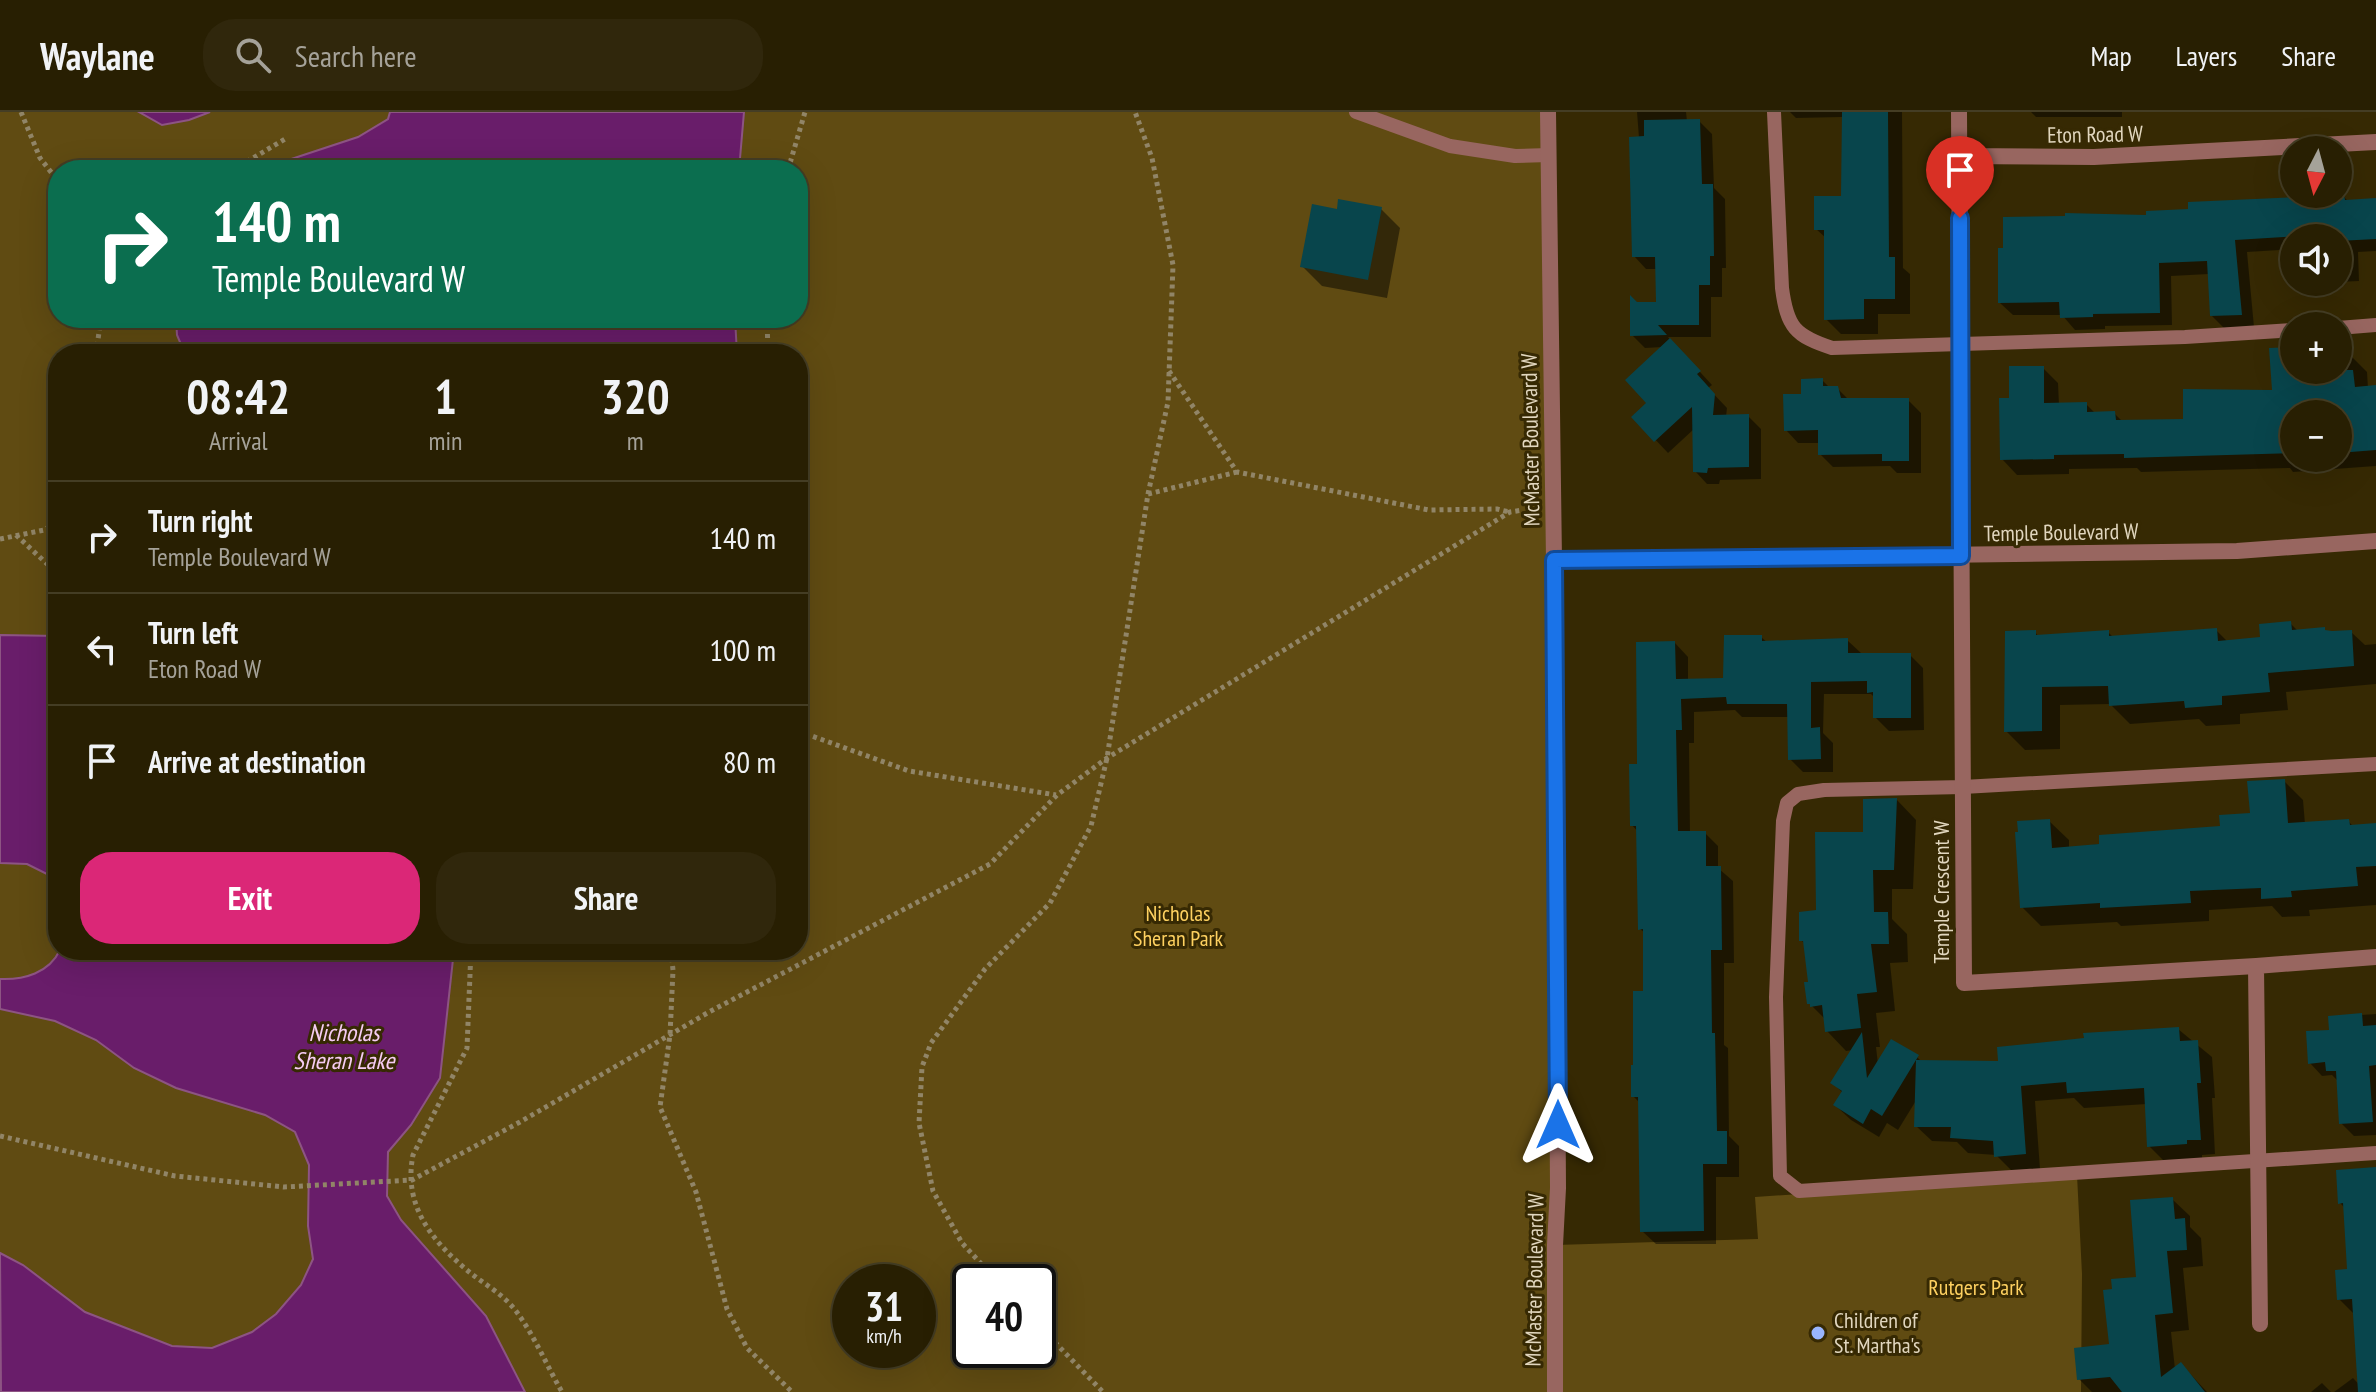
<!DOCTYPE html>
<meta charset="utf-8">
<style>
body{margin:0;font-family:"PT Sans Narrow",sans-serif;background:#30270c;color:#f1f3f6;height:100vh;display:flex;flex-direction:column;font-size:30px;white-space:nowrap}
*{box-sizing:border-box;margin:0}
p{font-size:26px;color:#a5a299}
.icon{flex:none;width:44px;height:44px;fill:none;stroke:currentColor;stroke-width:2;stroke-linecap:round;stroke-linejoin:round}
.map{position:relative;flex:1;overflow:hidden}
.drawer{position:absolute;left:48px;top:232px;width:760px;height:616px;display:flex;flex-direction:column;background:#281f02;border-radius:32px;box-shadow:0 8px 32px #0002,0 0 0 2px #443d24}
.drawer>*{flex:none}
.banner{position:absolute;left:48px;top:48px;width:760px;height:168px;border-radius:32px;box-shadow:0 8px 32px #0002,0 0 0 2px #443d24;background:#0b6e4f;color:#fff;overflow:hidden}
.needle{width:52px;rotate:186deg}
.fabs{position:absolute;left:2280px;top:24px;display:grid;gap:16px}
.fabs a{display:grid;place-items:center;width:72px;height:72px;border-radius:50%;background:#281f02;box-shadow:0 8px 32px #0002,0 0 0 2px #443d24;font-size:40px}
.speed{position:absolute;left:832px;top:1152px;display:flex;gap:16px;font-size:40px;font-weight:700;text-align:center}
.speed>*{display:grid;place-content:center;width:104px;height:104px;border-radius:50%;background:#281f02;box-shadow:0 8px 32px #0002,0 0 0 2px #443d24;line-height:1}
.speed small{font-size:20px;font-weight:400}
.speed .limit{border:4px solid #111;border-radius:12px;background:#fff;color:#111}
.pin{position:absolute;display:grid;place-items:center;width:68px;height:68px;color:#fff;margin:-82px -34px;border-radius:50% 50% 50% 0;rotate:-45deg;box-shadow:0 0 8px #0007}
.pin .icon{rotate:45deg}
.me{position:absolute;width:88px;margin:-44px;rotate:0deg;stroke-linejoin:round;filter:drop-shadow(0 0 6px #0008)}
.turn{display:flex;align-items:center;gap:28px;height:168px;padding:0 32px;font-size:36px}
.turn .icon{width:104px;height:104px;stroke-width:2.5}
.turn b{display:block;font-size:56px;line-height:68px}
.eta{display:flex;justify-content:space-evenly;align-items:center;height:136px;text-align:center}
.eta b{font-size:48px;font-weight:700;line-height:56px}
.cta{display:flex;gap:16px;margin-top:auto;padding:16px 32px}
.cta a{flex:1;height:92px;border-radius:32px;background:#db2777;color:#fff;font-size:32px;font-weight:700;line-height:92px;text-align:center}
.cta a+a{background:#30270c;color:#f1f3f6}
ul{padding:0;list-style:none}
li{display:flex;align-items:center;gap:24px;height:112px;padding:0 32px;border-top:2px solid #443d24}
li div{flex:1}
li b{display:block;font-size:30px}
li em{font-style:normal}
header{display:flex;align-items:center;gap:48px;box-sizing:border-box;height:112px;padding:0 40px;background:#281f02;border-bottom:2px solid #443d24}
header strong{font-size:38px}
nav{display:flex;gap:44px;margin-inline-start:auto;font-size:28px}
.search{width:560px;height:72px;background:#30270c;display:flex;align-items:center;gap:20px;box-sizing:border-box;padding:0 28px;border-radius:32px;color:#a5a299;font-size:30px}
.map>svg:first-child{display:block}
.green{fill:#604b12;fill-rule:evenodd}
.water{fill:#691d6a;stroke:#8d5483;stroke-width:2}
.shadow{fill:#0007;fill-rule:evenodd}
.building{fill:#08454c}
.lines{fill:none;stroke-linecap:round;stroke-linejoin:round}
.path{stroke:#918567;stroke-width:5;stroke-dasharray:4 4;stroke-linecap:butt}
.service{stroke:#986660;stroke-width:14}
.minor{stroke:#986660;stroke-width:16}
.tertiary{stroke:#986660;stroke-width:16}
.route-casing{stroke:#114b97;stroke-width:20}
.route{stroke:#1a73e8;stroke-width:14}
.poi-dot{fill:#99b5fd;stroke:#362903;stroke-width:3}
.labels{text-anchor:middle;stroke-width:6;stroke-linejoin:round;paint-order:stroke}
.street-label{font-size:22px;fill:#e1d6be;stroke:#362903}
.park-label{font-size:22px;fill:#fed160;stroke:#362903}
.poi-label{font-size:22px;fill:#e1d6be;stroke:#362903;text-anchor:start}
.water-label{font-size:24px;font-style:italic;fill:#f6ccf4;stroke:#362903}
</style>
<header>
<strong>Waylane</strong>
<div class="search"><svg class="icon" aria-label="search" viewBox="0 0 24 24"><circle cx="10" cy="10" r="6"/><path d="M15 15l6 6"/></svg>Search here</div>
<nav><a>Map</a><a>Layers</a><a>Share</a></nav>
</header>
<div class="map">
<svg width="2376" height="1280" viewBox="0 0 2376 1280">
<rect width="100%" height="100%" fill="#362903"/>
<!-- green -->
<path class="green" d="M0,0H1548L1555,1133L1758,1127L1755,1085L2077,1063L2082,1162L2081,1280H0ZM58,58H798V206H58ZM58,242H798V838H58ZM850,1170H918V1238H850ZM970,1170H1038V1238H970Z"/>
<!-- water -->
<path class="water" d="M139,0H210L189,8L162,13Z
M390,0H744L739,58H258L358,25L388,7Z
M176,206H735L737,242H185L177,223Z
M0,523L58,524V787L49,763L27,752L0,751Z
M60,838H454L440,966L411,1013L388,1040L387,1084L401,1108L486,1204L525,1280H1L0,1141L23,1153L85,1200L172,1234L212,1236L252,1220L276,1202L301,1173L313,1147L308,1114L309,1053L295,1020L265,1003L176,976L134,956L96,928L55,909L0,897V867C24,868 49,861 60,838Z"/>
<!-- shadow -->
<path class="shadow" d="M1637,0H1686L1687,9H1699L1712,22L1714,76L1725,87L1726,156H1722V185H1711V225H1668L1712,273L1708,276L1727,296L1726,305L1748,304L1761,317V367L1720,368L1719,372H1707L1695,359L1694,317L1668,341L1634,305L1648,291L1663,235L1645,236L1632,223L1637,192H1658L1657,157H1646L1634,144L1639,26Z
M1790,0H1902L1903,156L1910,162V202H1878V222H1841L1826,207V126L1816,117L1843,86L1842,5L1796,6Z
M2031,0H2122V5H2036Z
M2344,85L2349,90L2376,88V139L2358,140L2359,169L2338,170V126H2294V137L2247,140L2254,215L2224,216L2211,203L2209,162L2171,164L2172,213L2105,214V217L2075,218L2062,203H2013L2000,191L2148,105Z
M1381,97L1400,116L1387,186L1322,174L1302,154L1338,99Z
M2294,237V258H2338V245L2351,244L2367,260L2368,276L2376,275V354L2293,360L2290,356L2141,360L2137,356L2069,357V362L2017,363L2002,347L2043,256L2058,271L2059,293L2086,292L2096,302L2114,301L2123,310L2186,309L2274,280ZM2294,302H2338V346H2294Z
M1822,268L1830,276H1837L1849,288H1908L1921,301V361H1897L1890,354L1833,355L1820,342V331H1798L1786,318L1803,284Z
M2291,512L2298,519L2324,517L2327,520H2351L2365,533L2376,532V572L2286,580L2288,598L2240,602V612L2206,614L2199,607L2130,612L2110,592L2060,593V637L2025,638L2006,619L2035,520L2039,525L2108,520L2113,525L2216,518L2228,530L2262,527Z
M1761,525L1768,531L1847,528L1861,541L1910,543L1923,556L1924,618L1889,619L1875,605V586L1871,582H1824L1823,621L1833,631V660H1803L1790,647L1789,605H1742L1735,598L1694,600V631H1689L1690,721H1705L1718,734V756L1733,769L1734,851H1724V933L1728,936L1729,1024L1739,1034V1065H1716V1132H1656L1642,1119L1640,991L1633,984L1645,881V821L1640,817L1638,720L1632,713L1639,654L1675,531L1688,545V569L1725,568Z
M2284,669L2303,688L2305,712L2348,709L2354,715L2376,713V793L2309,798L2310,804L2282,805L2272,794L2209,798V809L2121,814L2117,810L2041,814L2022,795L2049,709L2069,728V736L2222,716L2252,703Z
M1897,688L1916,708L1913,777H1892V807L1907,822L1908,850L1890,851L1895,899L1876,901L1880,935H1876L1878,952L1917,945L1922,950L2000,951L2178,917L2212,945L2215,986H2212L2215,1042L2202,1043V1047L2165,1050L2149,1034L2147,992L2084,996L2074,986L2035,989L2040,1057L2012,1059L1996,1043L1968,1041L1957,1030L1932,1029L1916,1014L1917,987L1898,1018L1887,1011L1879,1025L1851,1008L1835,993L1843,981L1833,971L1853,938L1846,939L1827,919L1826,908L1809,891L1810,871L1805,832L1801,828L1865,722Z
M2376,902V1023L2354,1024L2341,1011L2338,969L2332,963L2322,964L2310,951L2331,920L2330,905Z
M2376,1057V1268L2355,1203L2339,1187L2349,1159L2345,1096L2340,1091Z
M2172,1087L2190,1104V1115L2201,1126L2203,1154L2183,1156L2189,1218L2171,1220L2175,1257L2181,1252L2207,1280H2092L2079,1267L2111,1234L2114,1179L2138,1167Z
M2353,1266L2366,1280H2334Z
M2322,1271L2331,1280H2311Z"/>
<!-- building -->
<path class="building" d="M1842,0H1888L1889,145H1895V187H1864V207L1824,208V118H1814V84H1841Z
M1700,7L1702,72H1713L1714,144H1710V173H1699V213H1658L1667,223L1630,224V183L1637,190H1656L1655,145H1632L1629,25L1644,24V8Z
M2344,83L2345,88L2376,86V127L2338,129V126H2299V124L2235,128L2242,203L2210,204L2207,149L2159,151L2160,201L2093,202V205L2060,206L2059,190L1998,191V136H2003V105L2065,104V101L2146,103V99L2188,97V90Z
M1338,87L1382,95L1368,168L1300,155L1312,92L1337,97Z
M1670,226L1701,259L1697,262L1715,282L1713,303L1749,302V355L1708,356L1707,361L1693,360L1692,295L1654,330L1631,305L1646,291L1625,268Z
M2294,235V258H2353L2355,275L2376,273V338L2338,341V302H2294V341L2124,346V342L2054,343V347L2000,348L1999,286H2009V254H2044V291L2087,290V300L2115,299L2116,308L2183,307V277L2272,278L2269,236Z
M1823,266V274H1838L1841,286H1909V349H1882V342L1818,343V318L1784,319L1783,282H1801V267Z
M2291,509L2292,518L2325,515V518L2332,519L2352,518L2354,554L2268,561L2270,580L2222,584V593L2185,596L2184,589L2109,594L2108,574L2042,575V619L2004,620L2005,519L2036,518V523L2109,518V524L2217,516L2218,529L2260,525L2259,512Z
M1724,523H1762V529L1848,526V541H1911V606H1873V580L1867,581V569L1811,570V616L1820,615L1821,647L1788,648L1787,592H1727L1726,585L1681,587L1682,618H1676L1678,719H1706V754H1721L1722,838H1711L1712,921H1715L1717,1019H1727V1052H1703L1704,1119L1640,1120L1638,985H1631V953H1633V879H1643V817L1638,818L1636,714H1630L1629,652H1637L1636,530L1675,529L1676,567L1723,566Z
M2285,667L2288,711L2349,707L2350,713L2376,711V754L2356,755L2358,774L2291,779L2292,785L2261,787V776L2190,779L2191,791L2100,796V791L2020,796L2015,720H2018L2017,709L2050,707L2052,736L2099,732V723L2220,714L2219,703L2250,701L2247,669Z
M1897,686L1894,758H1873L1874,800H1888L1889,832H1871L1877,880L1857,882L1861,916L1825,920L1822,893L1810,895V892H1807L1804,870H1808L1803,829H1799V800L1816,798L1815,720H1863V687Z
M2362,901L2363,914L2376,913V953L2369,954L2373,1010L2339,1012L2336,959H2326L2325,950L2308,952L2306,919L2329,918L2328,904Z
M2179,915L2180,929L2198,928L2201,971H2197L2201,1028H2187V1032L2147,1035L2144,976L2067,981L2066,970L2021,974L2026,1042L1994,1045L1993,1029L1950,1026L1951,1015H1914L1916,948L1882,1004L1871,997L1863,1012L1833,993L1842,979L1830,971L1862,920L1867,966L1891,927L1919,943L1916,948L1998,949L1997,935L2084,926L2083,921Z
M2376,1055V1280H2358L2352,1187L2337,1188L2335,1158L2347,1157L2343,1091L2338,1092L2336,1058Z
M2173,1085L2175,1107L2185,1106L2187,1138L2167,1139L2173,1201L2155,1203L2161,1265L2181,1250L2205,1280H2122L2110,1265L2077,1268L2074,1236L2109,1232L2103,1178L2112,1177L2111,1167L2136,1165L2130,1088Z"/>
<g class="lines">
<!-- path -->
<path class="path" d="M21,0L40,46L58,69
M233,58L285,27
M788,58L805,0
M767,206L768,242
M96,242L101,206
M1169,259L1237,360L1429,398L1497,397L1509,400
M1148,382L1237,360
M16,423L58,462
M0,427L44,418L58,409
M798,619L909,659L1056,683
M471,838L467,936L413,1043C403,1093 431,1128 468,1159C484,1172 503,1182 516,1199C534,1223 547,1254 562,1280
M671,838L673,858L670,923L660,995L696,1080L727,1197L747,1236L792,1280
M0,1024L175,1064L284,1075L412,1068L520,1010L709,900L990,752L1057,683L1107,646L1510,400L1523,398
M998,1170L962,1131L933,1079L919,1011L922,955L931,931L985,857L1050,791L1091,714L1107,646L1148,382L1168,290L1173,153L1152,46L1135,0
M1038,1213L1103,1280"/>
<!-- service -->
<path class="service" d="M1356,0L1450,34L1515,44L1549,43
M1774,0L1782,176C1787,215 1795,224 1832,236L2185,225L2294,218
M2338,216L2376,213
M2376,652L1963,675L1824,678L1798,682L1787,691L1783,709L1776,885L1780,1064L1799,1079L2376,1041"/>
<!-- minor -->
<path class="minor" d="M1959,0L1964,871L2256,854L2376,845
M1959,44L2094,45L2376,30
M2256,854L2260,1212"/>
<!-- tertiary -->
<path class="tertiary" d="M1548,0L1554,448L1558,1076L1555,1133V1280
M1554,448L2237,439L2376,429"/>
</g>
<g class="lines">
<defs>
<path id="route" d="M1558,1013L1554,448L1961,444L1960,106"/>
</defs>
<!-- route casing -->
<use href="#route" class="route-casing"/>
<!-- route -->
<use href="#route" class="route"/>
</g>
<!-- markers -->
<circle class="poi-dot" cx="1818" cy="1221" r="8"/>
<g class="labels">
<!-- street labels -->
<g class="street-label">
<text transform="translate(2095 22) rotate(-1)" y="8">Eton Road W</text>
<text transform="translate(1530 328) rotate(-91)" y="8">McMaster Boulevard W</text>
<text transform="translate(2061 420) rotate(-1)" y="8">Temple Boulevard W</text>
<text transform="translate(1941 780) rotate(-90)" y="8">Temple Crescent W</text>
<text transform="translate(1534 1168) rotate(-89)" y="8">McMaster Boulevard W</text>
</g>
<!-- park labels -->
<g class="park-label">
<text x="1178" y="809">Nicholas<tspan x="1178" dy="25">Sheran Park</tspan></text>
<text x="1976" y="1183">Rutgers Park</text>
</g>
<!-- poi labels -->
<g class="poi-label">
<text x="1834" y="1216">Children of<tspan x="1834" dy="25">St. Martha's</tspan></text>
</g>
<!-- water labels -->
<g class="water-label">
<text x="344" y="929">Nicholas<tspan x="344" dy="28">Sheran Lake</tspan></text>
</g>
</g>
</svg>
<div class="fabs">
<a><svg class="needle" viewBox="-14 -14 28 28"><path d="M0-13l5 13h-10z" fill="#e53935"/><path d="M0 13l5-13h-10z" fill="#a5a299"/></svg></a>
<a><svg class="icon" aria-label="sound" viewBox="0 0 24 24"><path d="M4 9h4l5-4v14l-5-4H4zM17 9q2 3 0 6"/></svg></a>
<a>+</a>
<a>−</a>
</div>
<div class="speed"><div>31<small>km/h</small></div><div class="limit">40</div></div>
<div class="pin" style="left:1960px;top:106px;background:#d93025"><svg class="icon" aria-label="arrive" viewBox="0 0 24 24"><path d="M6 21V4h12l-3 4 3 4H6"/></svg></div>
<svg class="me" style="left:1558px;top:1013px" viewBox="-20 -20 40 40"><path d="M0-17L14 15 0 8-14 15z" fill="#1a73e8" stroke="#fff" stroke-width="4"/></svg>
<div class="banner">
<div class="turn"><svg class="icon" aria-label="right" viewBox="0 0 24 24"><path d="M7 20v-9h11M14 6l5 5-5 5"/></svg><div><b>140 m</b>Temple Boulevard W</div></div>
</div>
<section class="drawer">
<div class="eta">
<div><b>08:42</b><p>Arrival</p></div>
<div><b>1</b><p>min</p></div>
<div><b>320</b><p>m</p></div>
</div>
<ul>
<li><svg class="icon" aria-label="right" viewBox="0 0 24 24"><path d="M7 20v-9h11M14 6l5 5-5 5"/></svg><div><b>Turn right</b><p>Temple Boulevard W</p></div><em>140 m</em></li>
<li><svg class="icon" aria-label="left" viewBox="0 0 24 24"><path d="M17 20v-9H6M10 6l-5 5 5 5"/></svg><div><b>Turn left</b><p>Eton Road W</p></div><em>100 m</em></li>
<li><svg class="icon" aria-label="arrive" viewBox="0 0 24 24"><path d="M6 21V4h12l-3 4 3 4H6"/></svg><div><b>Arrive at destination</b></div><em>80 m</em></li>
</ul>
<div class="cta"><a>Exit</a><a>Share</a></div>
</section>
</div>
